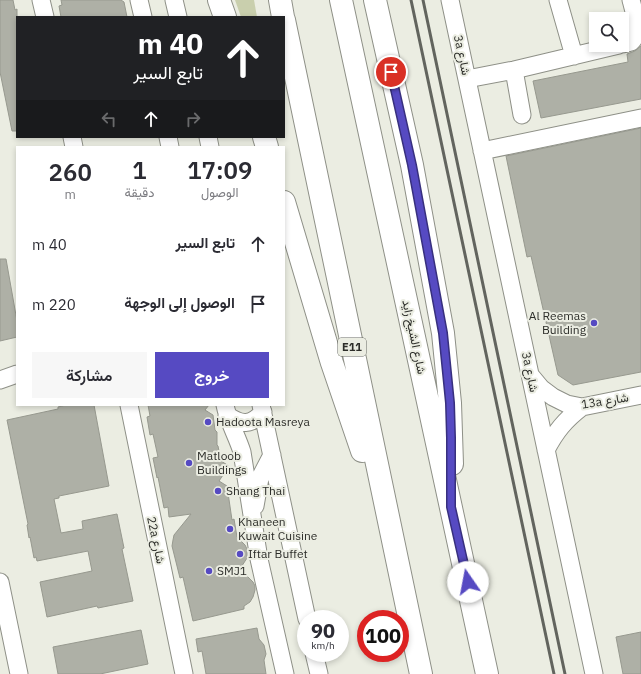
<!DOCTYPE html>
<html lang="ar">
<meta charset="utf-8">
<style>
body{margin:0;font-family:"IBM Plex Sans",Vazirmatn,sans-serif;background:#f7f7f7;color:#2b2b33;direction:rtl;height:100vh;display:flex;flex-direction:column;font-size:15px;white-space:nowrap}
*{box-sizing:border-box;margin:0}
p{font-size:13px;color:#7c7c81}
.icon{flex:none;width:22px;height:22px;fill:none;stroke:currentColor;stroke-width:2;stroke-linecap:round;stroke-linejoin:round}
.map{position:relative;flex:1;overflow:hidden;direction:ltr}
.drawer{position:absolute;left:16px;top:146px;width:269px;height:260px;display:flex;flex-direction:column;background:#fff;border-radius:0px;box-shadow:0 2px 6px #0003;direction:rtl}
.drawer>*{flex:none}
.banner{position:absolute;left:16px;top:16px;width:269px;height:122px;border-radius:0px;box-shadow:0 2px 6px #0003;direction:rtl;background:#202124;color:#fff;overflow:hidden}
.tools{position:absolute;left:589px;top:12px;display:grid;gap:8px}
.tools a{display:grid;place-items:center;width:40px;height:40px;border-radius:0px;background:#fff;box-shadow:0 2px 6px #0003;font-size:20px}
.speed{position:absolute;left:297px;top:610px;display:flex;gap:8px;font-size:20px;font-weight:700;text-align:center}
.speed>*{display:grid;place-content:center;width:52px;height:52px;border-radius:50%;background:#fff;box-shadow:0 2px 6px #0003;line-height:1}
.speed small{font-size:10px;font-weight:400}
.speed .limit{border:6px solid #d22;background:#fff;color:#111}
.pin{position:absolute;display:grid;place-items:center;width:34px;height:34px;color:#fff;margin:-17px;border:2px solid #fff;border-radius:50%;box-shadow:0 1px 4px #0007}
.me{position:absolute;width:44px;margin:-22px;rotate:348deg;stroke-linejoin:round;filter:drop-shadow(0 0 3px #0008)}
.turn{display:flex;align-items:center;gap:14px;height:84px;padding:0 16px;font-size:18px}
.turn .icon{width:52px;height:52px;stroke-width:2.5}
.turn b{display:block;font-size:28px;line-height:34px}
.lanes{display:flex;align-items:center;height:38px;padding:0 16px;background:#0003;justify-content:center;gap:20px;direction:ltr}
.lanes .off{opacity:.35}
.eta{display:flex;justify-content:space-evenly;align-items:center;height:68px;text-align:center}
.eta b{font-size:24px;font-weight:600;line-height:28px}
.primary-button{display:flex;gap:8px;margin-top:auto;padding:8px 16px}
.primary-button a{flex:1;height:46px;border-radius:0px;background:#564ac2;color:#fff;font-size:16px;font-weight:600;line-height:46px;text-align:center}
.primary-button a+a{background:#f7f7f7;color:#2b2b33}
ul{padding:0;list-style:none}
li{display:flex;align-items:center;gap:12px;height:60px;padding:0 16px}
li div{flex:1}
li b{display:block;font-size:15px}
li em{font-style:normal}
.map>svg:first-child{display:block}
.green{fill:#c9cfad}
.building{fill:#aeb0a6;stroke:#97998f}
.lines{fill:none;stroke-linecap:round;stroke-linejoin:round}
.minor-casing{stroke:#8e9087;stroke-width:19}
.highway-casing{stroke:#8e9087;stroke-width:24}
.minor{stroke:#fff;stroke-width:17}
.highway{stroke:#fff;stroke-width:22}
.rail{stroke:#62645e;stroke-width:3}
.route-casing{stroke:#38307e;stroke-width:10}
.route{stroke:#564ac2;stroke-width:7}
.poi-dot{fill:#564ac2;stroke:#ebede2;stroke-width:1.5}
.labels{text-anchor:middle;stroke-width:4;stroke-linejoin:round;paint-order:stroke}
.shield{fill:#ebede2;stroke:#656760;stroke-width:1}
.shield-label{font-size:11px;font-weight:bold;fill:#2c2d29}
.street-label{font-size:12px;fill:#2c2d29;stroke:#ebede2}
.poi-label{font-size:12px;fill:#2c2d29;stroke:#ebede2;text-anchor:start}
</style>
<div class="map">
<svg width="641" height="674" viewBox="0 0 641 674">
<rect width="100%" height="100%" fill="#ebede2"/>
<!-- green -->
<path class="green" d="M235,0H254L257,17H241Z"/>
<!-- building -->
<path class="building" d="M0,0H13L15,10L17,9V131H12L0,72Z
M61,0H121L124,2L127,17H61L59,6L62,5Z
M641,46V99L541,118L533,81L628,62L627,54L635,51Z
M641,128V372L573,385L558,375L531,256L527,257L506,156Z
M0,259H6L17,321V337L0,341Z
M66,405H94L109,486L59,496V498L54,499L61,533L83,529L82,521L117,514L124,548L122,549L133,601L98,608L97,606L47,617L40,582L92,571L88,551L37,561L36,557L34,558L30,537L29,538L27,525L28,524L7,420L58,409V407Z
M148,405H209L205,410L213,415L215,430L217,432V445L218,446L221,461L229,466L219,481L227,486L232,520L234,519L237,537L245,545L247,549V558L238,572L247,576L253,582L255,586V590L253,597L250,602L244,606V609L193,621L183,577L180,578L172,546L173,540L174,535L191,514L169,517L168,507L164,508L158,477L157,478L153,458L158,457L153,434L150,435L147,417L150,416Z
M257,628L259,639L264,645L266,654L264,660L266,674H206L202,651L198,652L196,639Z
M141,630L148,664L100,674H58L53,647Z
M641,632V674H623L616,637Z"/>
<g class="lines">
<defs>
<path id="minor" d="M41,0L45,17
M139,0L143,17
M174,0L178,17
M450,0L594,674
M558,0L574,56
M622,44C625,44 628,43 631,42C641,34 634,11 631,0
M514,70L522,115
M467,79L514,70L619,45
M72,137L74,147
M168,137L170,147
M208,137L210,147
M482,151L641,118
M531,376L541,388L553,397L567,404L582,407L641,395
M0,380L17,374
M129,405L184,674
M225,405C228,421 237,436 242,452L259,559L285,674
M261,405L307,619
M227,415C241,425 251,426 263,412
M546,450C556,431 565,420 582,407
M255,506L260,478L272,455
M0,582L19,674
M314,653L319,674"/>
<path id="highway" d="M219,0L225,17
M280,0L283,17
M341,0L487,674
M375,0L412,165L443,333L450,403L452,464
M284,20L421,674
M264,137L267,147
M284,202L332,363L362,451"/>
</defs>
<!-- minor casing -->
<use href="#minor" class="minor-casing"/>
<!-- highway casing -->
<use href="#highway" class="highway-casing"/>
<!-- minor -->
<use href="#minor" class="minor"/>
<!-- highway -->
<use href="#highway" class="highway"/>
<!-- rail -->
<path class="rail" d="M411,0L554,674
M423,0L565,674"/>
</g>
<g class="lines">
<defs>
<path id="route" d="M391,72L412,165L443,333L450,403L451,438V507L468,582"/>
</defs>
<!-- route casing -->
<use href="#route" class="route-casing"/>
<!-- route -->
<use href="#route" class="route"/>
</g>
<!-- markers -->
<g class="poi-dot">
<circle cx="594" cy="323" r="4"/>
<circle cx="208" cy="422" r="4"/>
<circle cx="189" cy="463" r="4"/>
<circle cx="218" cy="491" r="4"/>
<circle cx="230" cy="529" r="4"/>
<circle cx="240" cy="554" r="4"/>
<circle cx="209" cy="571" r="4"/>
</g>
<g class="labels">
<!-- shield labels -->
<rect class="shield" x="338" y="338" width="28" height="18" rx="3"/>
<g class="shield-label">
<text x="352" y="351">E11</text>
</g>
<!-- street labels -->
<g class="street-label">
<text transform="translate(462 55) rotate(78)" y="4">3a شارع</text>
<text transform="translate(414 337) rotate(78)" y="4">شارع الشيخ زايد</text>
<text transform="translate(530 372) rotate(78)" y="4">3a شارع</text>
<text transform="translate(605 401) rotate(-9)" y="4">13a شارع</text>
<text transform="translate(156 540) rotate(78)" y="4">22a شارع</text>
</g>
<!-- poi labels -->
<g class="poi-label">
<text x="586" y="320" text-anchor="end">Al Reemas<tspan x="586" dy="14">Building</tspan></text>
<text x="216" y="426">Hadoota Masreya</text>
<text x="197" y="460">Matloob<tspan x="197" dy="14">Buildings</tspan></text>
<text x="226" y="495">Shang Thai</text>
<text x="238" y="526">Khaneen<tspan x="238" dy="14">Kuwait Cuisine</tspan></text>
<text x="248" y="558">Iftar Buffet</text>
<text x="217" y="575">SMJ1</text>
</g>
</g>
</svg>
<div class="tools">
<a><svg class="icon" aria-label="search" viewBox="0 0 24 24"><circle cx="10" cy="10" r="6"/><path d="M15 15l6 6"/></svg></a>
</div>
<div class="speed"><div>90<small>km/h</small></div><div class="limit">100</div></div>
<div class="pin" style="left:391px;top:72px;background:#d93025"><svg class="icon" aria-label="arrive" viewBox="0 0 24 24"><path d="M6 21V4h12l-3 4 3 4H6"/></svg></div>
<svg class="me" style="left:468px;top:582px" viewBox="-20 -20 40 40"><circle r="19" fill="#fff"/><path d="M0-13L10 11 0 6-10 11z" fill="#564ac2"/></svg>
<div class="banner">
<div class="turn"><svg class="icon" aria-label="ahead" viewBox="0 0 24 24"><path d="M12 20V5M6 11l6-6 6 6"/></svg><div><b>40 m</b>تابع السير</div></div>
<div class="lanes"><svg class="icon off" aria-label="left" viewBox="0 0 24 24"><path d="M17 20v-9H6M10 6l-5 5 5 5"/></svg><svg class="icon" aria-label="ahead" viewBox="0 0 24 24"><path d="M12 20V5M6 11l6-6 6 6"/></svg><svg class="icon off" aria-label="right" viewBox="0 0 24 24"><path d="M7 20v-9h11M14 6l5 5-5 5"/></svg></div>
</div>
<section class="drawer">
<div class="eta">
<div><b>17:09</b><p>الوصول</p></div>
<div><b>1</b><p>دقيقة</p></div>
<div><b>260</b><p>m</p></div>
</div>
<ul>
<li><svg class="icon" aria-label="ahead" viewBox="0 0 24 24"><path d="M12 20V5M6 11l6-6 6 6"/></svg><div><b>تابع السير</b></div><em>40 m</em></li>
<li><svg class="icon" aria-label="arrive" viewBox="0 0 24 24"><path d="M6 21V4h12l-3 4 3 4H6"/></svg><div><b>الوصول إلى الوجهة</b></div><em>220 m</em></li>
</ul>
<div class="primary-button"><a>خروج</a><a>مشاركة</a></div>
</section>
</div>
